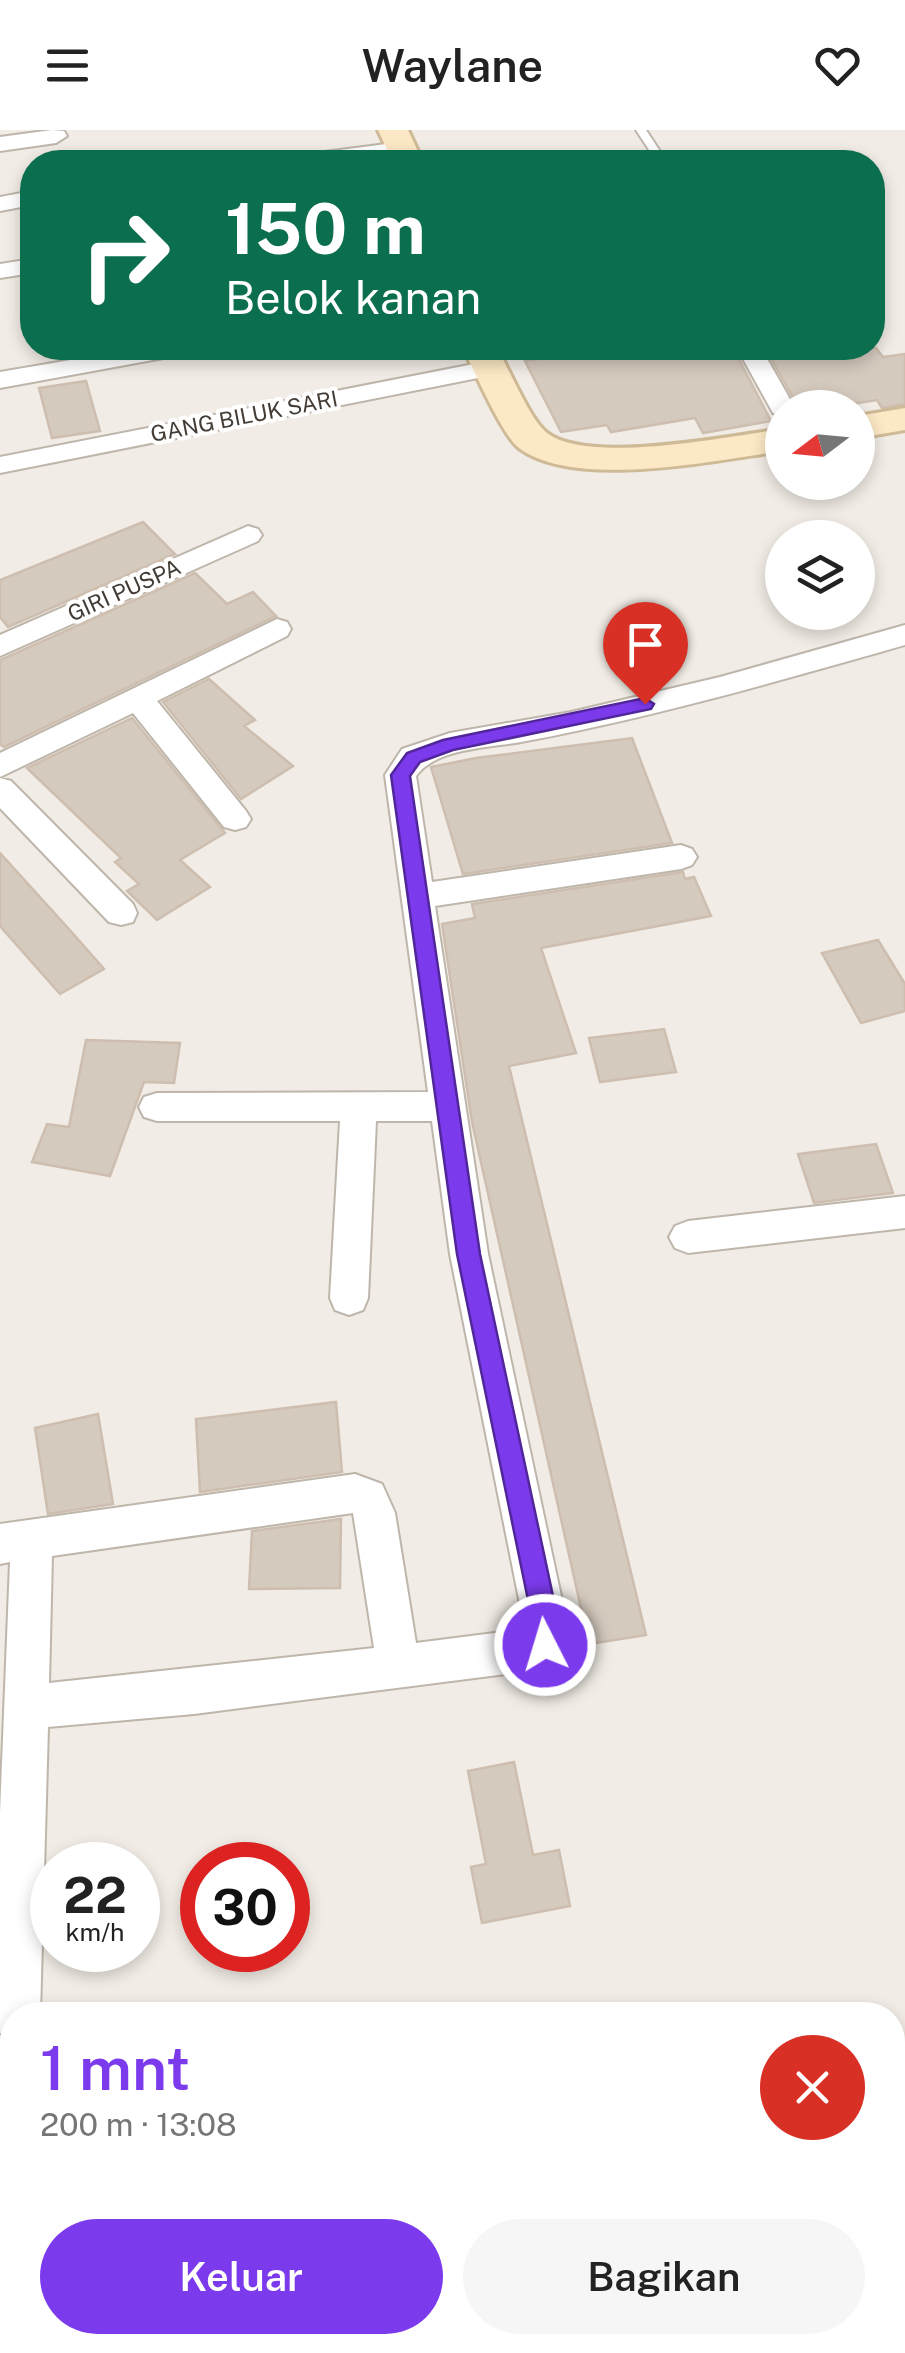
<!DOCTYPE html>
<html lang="id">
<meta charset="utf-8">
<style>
body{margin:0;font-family:"Public Sans",sans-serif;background:#f6f6f6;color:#222;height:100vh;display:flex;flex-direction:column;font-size:38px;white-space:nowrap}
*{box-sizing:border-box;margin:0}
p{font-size:32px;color:#767676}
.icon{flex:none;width:55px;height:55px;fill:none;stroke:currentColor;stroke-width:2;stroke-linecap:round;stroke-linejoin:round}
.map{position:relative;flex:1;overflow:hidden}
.sheet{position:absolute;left:0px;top:1872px;width:905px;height:352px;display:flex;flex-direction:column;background:#fff;border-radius:40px 40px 0 0;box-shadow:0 5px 15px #0003}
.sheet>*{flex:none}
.top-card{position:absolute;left:20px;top:20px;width:865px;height:210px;border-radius:40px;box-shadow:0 5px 15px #0003;background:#0b6e4f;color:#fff;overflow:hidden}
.needle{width:65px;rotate:254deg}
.tools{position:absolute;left:765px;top:260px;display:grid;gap:20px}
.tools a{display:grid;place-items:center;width:110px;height:110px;border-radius:50%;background:#fff;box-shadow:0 5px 15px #0003;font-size:50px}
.speed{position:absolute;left:30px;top:1712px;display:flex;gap:20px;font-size:50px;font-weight:700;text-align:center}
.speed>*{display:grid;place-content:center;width:130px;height:130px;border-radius:50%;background:#fff;box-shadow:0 5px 15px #0003;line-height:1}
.speed small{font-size:25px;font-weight:400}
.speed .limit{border:15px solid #d22;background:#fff;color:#111}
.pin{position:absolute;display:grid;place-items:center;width:85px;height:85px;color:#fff;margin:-102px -42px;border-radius:50% 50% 50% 0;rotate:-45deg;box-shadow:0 0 10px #0007}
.pin .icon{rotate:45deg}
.me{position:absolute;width:110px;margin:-55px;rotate:355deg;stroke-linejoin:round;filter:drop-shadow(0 0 8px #0008)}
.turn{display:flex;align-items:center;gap:35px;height:210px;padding:0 40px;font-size:45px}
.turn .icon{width:130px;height:130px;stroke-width:2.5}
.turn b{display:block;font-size:70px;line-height:85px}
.round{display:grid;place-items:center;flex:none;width:105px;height:105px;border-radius:52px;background:#f6f6f6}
.summary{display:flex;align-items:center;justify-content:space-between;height:170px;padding:0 40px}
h1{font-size:60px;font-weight:600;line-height:75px;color:#7c3aed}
.cta{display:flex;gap:20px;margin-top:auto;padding:20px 40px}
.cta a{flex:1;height:115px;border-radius:60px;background:#7c3aed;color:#fff;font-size:40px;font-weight:600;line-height:115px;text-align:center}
.cta a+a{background:#f6f6f6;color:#222}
header{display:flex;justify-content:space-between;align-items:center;height:130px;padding:0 40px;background:#fff;font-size:45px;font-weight:600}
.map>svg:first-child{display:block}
.building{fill:#d5cabe;stroke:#cdbeaf;stroke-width:2.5}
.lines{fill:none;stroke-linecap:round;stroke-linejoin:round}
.lane-casing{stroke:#bfb6ab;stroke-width:4}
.street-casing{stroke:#bfb6ab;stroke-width:4}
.secondary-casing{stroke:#cfba97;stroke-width:6}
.lane{fill:#fff;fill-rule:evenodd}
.street{fill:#fff;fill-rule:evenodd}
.secondary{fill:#fce8c5;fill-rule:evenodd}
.route{fill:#7c3aed;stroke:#51269a;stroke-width:2.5}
.labels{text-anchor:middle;stroke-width:8;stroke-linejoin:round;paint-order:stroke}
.far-street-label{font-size:22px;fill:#443c35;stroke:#fff}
</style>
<header><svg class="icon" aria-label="menu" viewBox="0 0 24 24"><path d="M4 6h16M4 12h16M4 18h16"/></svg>Waylane<svg class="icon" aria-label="heart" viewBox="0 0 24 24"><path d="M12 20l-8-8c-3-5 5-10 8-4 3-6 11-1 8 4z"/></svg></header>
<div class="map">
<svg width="905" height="2223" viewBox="0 0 905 2223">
<rect width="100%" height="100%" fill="#f1ece5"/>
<!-- building -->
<path class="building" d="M614,218H733L771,291L703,303L695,288L611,302L607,295L561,302L525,231Z
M765,218H876L883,227L905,224V274L882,278L877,270L846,275L839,264L795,271Z
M86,251L100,301L52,308L39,258Z
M143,392L175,424L8,497L0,487V450Z
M195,443L227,474L253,462L276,486L4,617L0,614V530Z
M209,549L255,590L244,596L293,636L241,669L163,572Z
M132,588L225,703L180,730L210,757L157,790L127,761L139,754L115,732L121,728L27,638Z
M632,608L672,713L463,744L431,637L476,628Z
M0,723L68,798L104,839L60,864L0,796Z
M683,742L685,749L694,747L711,786L541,818L576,923L509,936L646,1505L589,1514L472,992L442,794L475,788L472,774Z
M878,810L905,854V881L861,893L822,823Z
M664,899L676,942L600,952L589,908Z
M86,910L180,913L174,953L144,952L110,1046L32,1032L47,994L69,997Z
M876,1014L893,1063L814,1073L798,1024Z
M336,1272L342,1342L200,1362L196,1289Z
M98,1284L113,1374L48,1384L35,1298Z
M341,1389L340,1458L249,1459L252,1401Z
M514,1632L533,1725L559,1720L570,1776L482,1793L471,1737L486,1734L468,1641Z"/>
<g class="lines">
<defs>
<path id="lane" d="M636,0H646L667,32H657Z"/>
<path id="street" d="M52,0L64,1L67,6L56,13L0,21V7Z
M402,12L413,19L410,24L349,32H290L301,25Z
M32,61V75L0,81V67Z
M32,129V143L0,148V134Z
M141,218H192L180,225L0,258V242Z
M737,218H761L795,278H782V286L773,283Z
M489,231L498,234L502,239L498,244L0,343V327Z
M248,396L258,399L262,405L258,411L0,526V505Z
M277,489L287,492L291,499L287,506L157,571L246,681L251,689L246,697L235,700L224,697L133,583L0,647V623Z
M905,495V515C778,551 651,588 521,612C489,618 436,618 416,646L432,752L681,715L692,719L697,727L692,735L681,739L435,776L488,1124L568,1499L560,1530L530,1541L194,1584L48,1597L40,1885H12V1908L0,1903V1683L10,1432L0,1434V1394L355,1344L382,1354L395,1383L416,1513L525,1499L450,1124L432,991H376L368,1168L363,1180L349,1185L335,1180L330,1168L340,991H157L144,987L139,977L144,967L157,963L428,962L385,645L402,619L450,603L571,582L720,547ZM353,1383L374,1518L49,1553L52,1426Z
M0,648L11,651L133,774L137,783L133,792L121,795L109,792L0,678Z
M905,1066V1098L688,1123L675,1118L669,1107L675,1096L688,1091Z
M12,1978V2129L9,2131L0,2127V1983Z
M114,2212H167L169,2223H115Z
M195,2212H248L250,2223H196Z"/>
<path id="secondary" d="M378,0H408L423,32H393Z
M463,218H497C509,239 530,290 547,303C589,335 730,306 782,299V321C716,330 575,360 519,318C502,305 474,240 463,218Z
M905,278V300L858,308V286Z"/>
</defs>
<!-- lane casing -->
<use href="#lane" class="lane-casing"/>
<!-- street casing -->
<use href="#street" class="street-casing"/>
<!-- secondary casing -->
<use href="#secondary" class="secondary-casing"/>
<!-- lane -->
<use href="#lane" class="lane"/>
<!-- street -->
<use href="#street" class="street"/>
<!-- secondary -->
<use href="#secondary" class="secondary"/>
</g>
<!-- route -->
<path class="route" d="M645,568L654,574L651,579L453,620L420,632L410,646L480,1124L560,1499L554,1524L545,1528L535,1524L532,1515L534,1499L457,1124L391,645L407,623L443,610Z"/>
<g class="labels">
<!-- far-street labels -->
<g class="far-street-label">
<text transform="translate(244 286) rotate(-11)" y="8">GANG BILUK SARI</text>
<text transform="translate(124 460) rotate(-24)" y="8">GIRI PUSPA</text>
</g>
</g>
</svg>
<div class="tools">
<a><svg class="needle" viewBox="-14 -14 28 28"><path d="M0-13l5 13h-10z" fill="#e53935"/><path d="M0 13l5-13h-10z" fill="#767676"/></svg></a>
<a><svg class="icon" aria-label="layers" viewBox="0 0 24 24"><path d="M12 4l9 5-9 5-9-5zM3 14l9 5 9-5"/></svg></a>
</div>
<div class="speed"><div>22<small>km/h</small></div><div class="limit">30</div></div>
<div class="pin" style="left:645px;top:574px;background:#d93025"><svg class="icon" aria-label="arrive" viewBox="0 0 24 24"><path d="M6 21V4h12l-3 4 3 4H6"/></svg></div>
<svg class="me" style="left:545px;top:1515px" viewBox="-20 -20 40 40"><circle r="17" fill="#7c3aed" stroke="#fff" stroke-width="3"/><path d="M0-11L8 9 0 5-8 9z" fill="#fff"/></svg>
<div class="top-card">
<div class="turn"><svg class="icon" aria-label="right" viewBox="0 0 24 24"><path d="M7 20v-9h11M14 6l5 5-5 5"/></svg><div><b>150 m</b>Belok kanan</div></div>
</div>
<section class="sheet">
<div class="summary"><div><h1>1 mnt</h1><p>200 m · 13:08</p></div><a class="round" style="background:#d93025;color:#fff"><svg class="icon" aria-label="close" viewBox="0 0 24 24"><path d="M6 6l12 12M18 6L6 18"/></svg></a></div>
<div class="cta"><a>Keluar</a><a>Bagikan</a></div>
</section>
</div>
